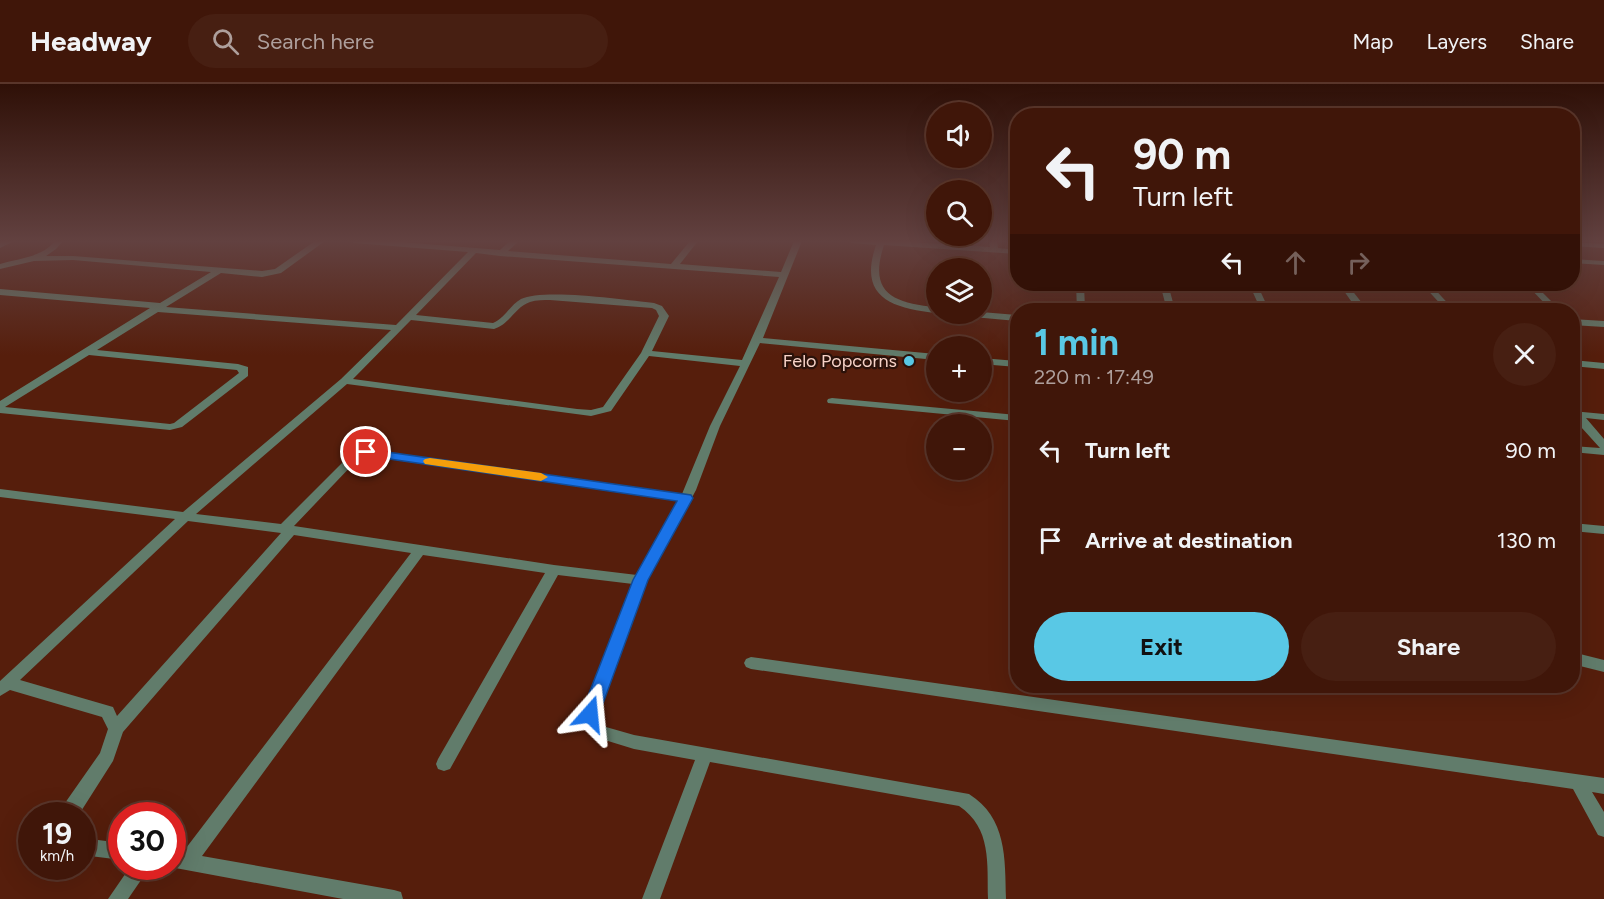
<!DOCTYPE html>
<meta charset="utf-8">
<style>
body{margin:0;font-family:Figtree,sans-serif;background:#471f12;color:#f1f3f6;height:100vh;display:flex;flex-direction:column;font-size:22px;white-space:nowrap}
*{box-sizing:border-box;margin:0}
p{font-size:20px;color:#ae9f9c}
.icon{flex:none;width:33px;height:33px;fill:none;stroke:currentColor;stroke-width:2;stroke-linecap:round;stroke-linejoin:round}
.map{position:relative;flex:1;overflow:hidden}
.drawer{position:absolute;left:1010px;top:219px;width:570px;height:390px;display:flex;flex-direction:column;background:#401609;border-radius:24px;box-shadow:0 6px 24px #0002,0 0 0 2px #59352a}
.drawer>*{flex:none}
.top-card{position:absolute;left:1010px;top:24px;width:570px;height:183px;border-radius:24px;box-shadow:0 6px 24px #0002,0 0 0 2px #59352a;background:#401609;color:#f1f3f6;overflow:hidden}
.fabs{position:absolute;left:926px;top:18px;display:grid;gap:12px}
.fabs a{display:grid;place-items:center;width:66px;height:66px;border-radius:50%;background:#401609;box-shadow:0 6px 24px #0002,0 0 0 2px #59352a;font-size:30px}
.speed{position:absolute;left:18px;top:718px;display:flex;gap:12px;font-size:30px;font-weight:700;text-align:center}
.speed>*{display:grid;place-content:center;width:78px;height:78px;border-radius:50%;background:#401609;box-shadow:0 6px 24px #0002,0 0 0 2px #59352a;line-height:1}
.speed small{font-size:15px;font-weight:400}
.speed .limit{border:9px solid #d22;background:#fff;color:#111}
.pin{position:absolute;display:grid;place-items:center;width:51px;height:51px;color:#fff;margin:-26px;border:3px solid #fff;border-radius:50%;box-shadow:0 2px 6px #0007}
.me{position:absolute;width:66px;margin:-33px;rotate:18deg;stroke-linejoin:round;filter:drop-shadow(0 0 4px #0008)}
.turn{display:flex;align-items:center;gap:21px;height:126px;padding:0 24px;font-size:27px}
.turn .icon{width:78px;height:78px;stroke-width:2.5}
.turn b{display:block;font-size:42px;line-height:51px}
.lanes{display:flex;align-items:center;height:57px;padding:0 24px;background:#0003;justify-content:center;gap:30px;direction:ltr}
.lanes .off{opacity:.35}
.round{display:grid;place-items:center;flex:none;width:63px;height:63px;border-radius:32px;background:#471f12}
.head{display:flex;align-items:center;justify-content:space-between;height:102px;padding:0 24px}
h1{font-size:36px;font-weight:700;line-height:45px;color:#59c8e5}
.action{display:flex;gap:12px;margin-top:auto;padding:12px 24px}
.action a{flex:1;height:69px;border-radius:36px;background:#59c8e5;color:#111;font-size:24px;font-weight:700;line-height:69px;text-align:center}
.action a+a{background:#471f12;color:#f1f3f6}
ul{padding:0;list-style:none}
li{display:flex;align-items:center;gap:18px;height:90px;padding:0 24px}
li div{flex:1}
li b{display:block;font-size:22px}
li em{font-style:normal}
header{display:flex;align-items:center;gap:36px;box-sizing:border-box;height:84px;padding:0 30px;background:#401609;border-bottom:2px solid #59352a}
header strong{font-size:28px}
nav{display:flex;gap:33px;margin-inline-start:auto;font-size:21px}
.search{width:420px;height:54px;background:#471f12;display:flex;align-items:center;gap:15px;box-sizing:border-box;padding:0 21px;border-radius:33px;color:#ae9f9c;font-size:22px}
.map>svg:first-child{display:block}
.lines{fill:none;stroke-linecap:round;stroke-linejoin:round}
.street{fill:#617c6b;fill-rule:evenodd}
.route{fill:#1a73e8;stroke:#114b97;stroke-width:1.5}
.slow{fill:#f59e0b}
.poi-dot{fill:#59c8e5;stroke:#2b120a;stroke-width:2}
.labels{text-anchor:middle;stroke-width:4.5;stroke-linejoin:round;paint-order:stroke}
.poi-label{font-size:18px;fill:#f7d2c7;stroke:#2b120a;text-anchor:end}
</style>
<header>
<strong>Headway</strong>
<div class="search"><svg class="icon" aria-label="search" viewBox="0 0 24 24"><circle cx="10" cy="10" r="6"/><path d="M15 15l6 6"/></svg>Search here</div>
<nav><a>Map</a><a>Layers</a><a>Share</a></nav>
</header>
<div class="map">
<svg width="1604" height="815" viewBox="0 0 1604 815">
<rect width="100%" height="100%" fill="#561e0c"/>
<g class="lines">
<!-- street -->
<path class="street" d="M3,157H14L0,164V159Z
M55,157H63L56,165L46,172H73L262,187L275,185L315,157H325L281,189L262,193L221,189L166,223L396,241L468,168L354,159L350,157H388L500,166L510,157H519L508,167L671,180L690,157H698L680,180L781,188L794,157H802L763,254L936,270V276L760,259L720,342L696,406L648,496L598,629L606,643L634,651L969,710C1007,734 1005,774 1006,815H988C987,780 992,744 959,722L710,678L660,815H642L695,676L634,665L595,653L582,630L633,500L558,491L450,685L444,687L438,685L436,680L438,675L545,489L423,471L202,772L394,806L401,808L403,815H343L170,783H172V766L183,768L411,469L294,451L123,648L113,677L78,732H60L65,719L100,669L108,645L102,633L10,606L0,612V597L175,435L0,413V405L183,428L341,295L391,246L158,228L97,266L238,280L248,283V292L182,343L170,346L0,329V317L150,224L0,211V205L160,219L211,188L73,176L34,177L0,185V180C19,174 41,174 55,157ZM476,169L500,172L779,193L742,276L652,267L669,232L662,222L654,219C627,216 543,204 521,215C510,221 505,234 493,239L416,231ZM550,216L652,224L656,226L659,232L641,269L603,323L591,326L577,325L353,295L411,236L494,245C510,240 515,223 530,218C536,216 544,216 550,216ZM89,271L237,286L239,289L174,339L170,340L5,323ZM649,272L740,282L710,342L682,410L366,365L348,373L281,440L196,430L347,300L591,332L611,327ZM368,372L678,417L637,491L554,481L294,442L356,377ZM188,437L281,449L117,632L113,623L20,596Z
M848,157H894L990,163L989,157H997L998,164L1017,166V170L884,161C868,209 893,219 936,223V229C891,224 858,213 876,161L852,159Z
M1572,158L1604,160V164L1572,162Z
M1572,175L1604,177V181L1572,179Z
M1076,200H1084L1085,226H1077Z
M1160,200H1168L1175,226H1167Z
M1249,200H1257L1269,226H1261Z
M1339,200H1347L1362,219L1423,223L1427,226H1388L1356,224Z
M1422,200H1430L1454,226H1446Z
M1526,200H1534L1560,226H1551Z
M981,228L1017,231V237L973,233L968,230Z
M1572,235L1604,237V243L1572,241Z
M981,274L1017,277V283L981,280Z
M1572,276L1604,279V285L1572,282Z
M832,314L1017,331V337L828,319L827,317L828,315Z
M1572,327L1604,330V336L1586,334L1604,355V371L1572,368V362L1600,364L1572,333Z
M1572,439L1604,442V450L1572,447Z
M1572,568L1604,576V588L1572,580Z
M751,573L1604,694V710L1592,708L1604,728V753L1598,751L1573,705L751,585L746,583L744,579L746,575Z
M82,754L122,759V776L82,771Z
M130,783H150L128,815H108Z"/>
</g>
<!-- sky -->
<linearGradient id="sky" x2="0" y2="1"><stop stop-color="#2f1007"/><stop offset="0.58" stop-color="#624140"/><stop offset="1" stop-color="#624140" stop-opacity="0"/></linearGradient>
<rect width="1604" height="271" fill="url(#sky)"/>
<!-- route -->
<path class="route" d="M366,365L691,411L693,414L648,496L597,636L590,638L584,636L581,630L633,496L677,417L362,371L360,368L362,366Z"/>
<!-- slow -->
<path class="slow" d="M430,374L541,389L548,393L541,397L425,380L423,377L425,375Z"/>
<!-- markers -->
<circle class="poi-dot" cx="909" cy="277" r="6"/>
<g class="labels">
<!-- poi labels -->
<g class="poi-label">
<text x="897" y="283">Felo Popcorns</text>
</g>
</g>
</svg>
<div class="fabs">
<a><svg class="icon" aria-label="sound" viewBox="0 0 24 24"><path d="M4 9h4l5-4v14l-5-4H4zM17 9q2 3 0 6"/></svg></a>
<a><svg class="icon" aria-label="search" viewBox="0 0 24 24"><circle cx="10" cy="10" r="6"/><path d="M15 15l6 6"/></svg></a>
<a><svg class="icon" aria-label="layers" viewBox="0 0 24 24"><path d="M12 4l9 5-9 5-9-5zM3 14l9 5 9-5"/></svg></a>
<a>+</a>
<a>−</a>
</div>
<div class="speed"><div>19<small>km/h</small></div><div class="limit">30</div></div>
<div class="pin" style="left:366px;top:368px;background:#d93025"><svg class="icon" aria-label="arrive" viewBox="0 0 24 24"><path d="M6 21V4h12l-3 4 3 4H6"/></svg></div>
<svg class="me" style="left:590px;top:630px" viewBox="-20 -20 40 40"><path d="M0-17L14 15 0 8-14 15z" fill="#1a73e8" stroke="#fff" stroke-width="4"/></svg>
<div class="top-card">
<div class="turn"><svg class="icon" aria-label="left" viewBox="0 0 24 24"><path d="M17 20v-9H6M10 6l-5 5 5 5"/></svg><div><b>90 m</b>Turn left</div></div>
<div class="lanes"><svg class="icon" aria-label="left" viewBox="0 0 24 24"><path d="M17 20v-9H6M10 6l-5 5 5 5"/></svg><svg class="icon off" aria-label="ahead" viewBox="0 0 24 24"><path d="M12 20V5M6 11l6-6 6 6"/></svg><svg class="icon off" aria-label="right" viewBox="0 0 24 24"><path d="M7 20v-9h11M14 6l5 5-5 5"/></svg></div>
</div>
<section class="drawer">
<div class="head"><div><h1>1 min</h1><p>220 m · 17:49</p></div><a class="round"><svg class="icon" aria-label="close" viewBox="0 0 24 24"><path d="M6 6l12 12M18 6L6 18"/></svg></a></div>
<ul>
<li><svg class="icon" aria-label="left" viewBox="0 0 24 24"><path d="M17 20v-9H6M10 6l-5 5 5 5"/></svg><div><b>Turn left</b></div><em>90 m</em></li>
<li><svg class="icon" aria-label="arrive" viewBox="0 0 24 24"><path d="M6 21V4h12l-3 4 3 4H6"/></svg><div><b>Arrive at destination</b></div><em>130 m</em></li>
</ul>
<div class="action"><a>Exit</a><a>Share</a></div>
</section>
</div>
